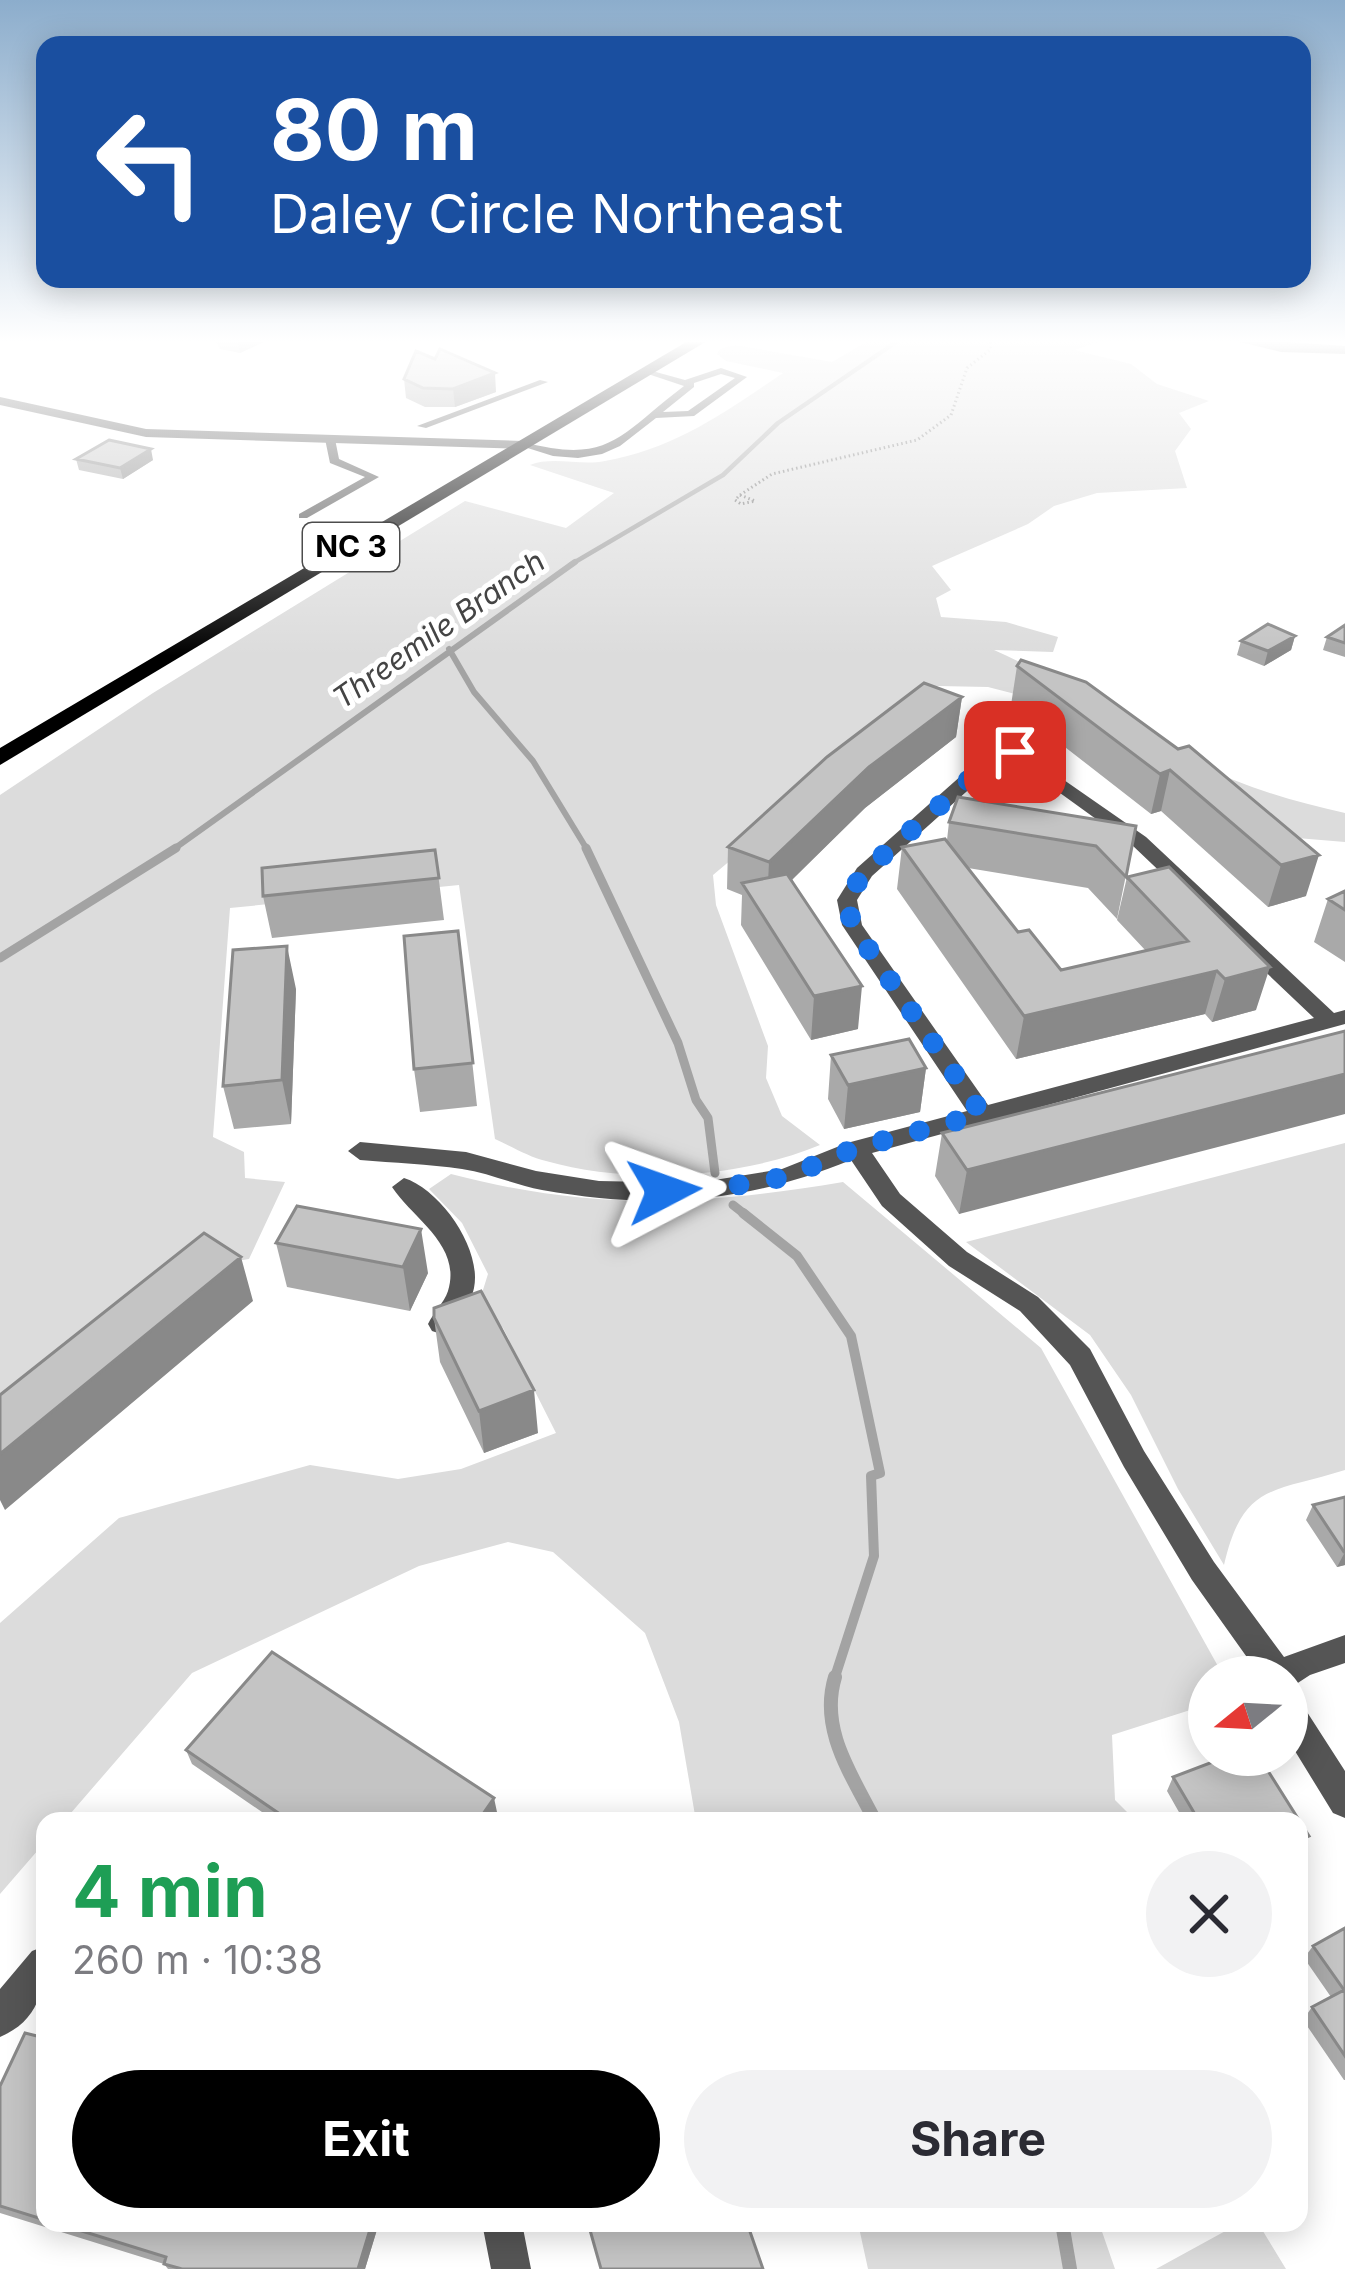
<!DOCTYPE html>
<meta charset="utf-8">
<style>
body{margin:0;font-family:Inter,sans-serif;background:#f2f2f3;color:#2b2b33;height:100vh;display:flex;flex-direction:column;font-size:45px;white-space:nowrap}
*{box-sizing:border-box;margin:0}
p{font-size:39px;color:#7c7c81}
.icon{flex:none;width:66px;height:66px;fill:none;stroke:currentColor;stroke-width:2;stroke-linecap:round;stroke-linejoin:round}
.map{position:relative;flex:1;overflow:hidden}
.panel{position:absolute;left:36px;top:1812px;width:1272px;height:420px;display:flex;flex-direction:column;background:#fff;border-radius:24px;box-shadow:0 6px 30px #0003}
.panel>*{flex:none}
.guide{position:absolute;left:36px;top:36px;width:1275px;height:252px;border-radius:24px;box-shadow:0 6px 30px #0003;background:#1a4fa0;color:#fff;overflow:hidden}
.needle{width:78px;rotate:252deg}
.buttons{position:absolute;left:1188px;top:1656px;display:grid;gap:24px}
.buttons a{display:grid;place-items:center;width:120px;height:120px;border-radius:50%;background:#fff;box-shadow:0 6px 30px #0003;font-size:60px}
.pin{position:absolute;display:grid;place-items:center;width:102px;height:102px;color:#fff;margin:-51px;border-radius:24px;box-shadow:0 6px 18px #0006}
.me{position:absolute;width:132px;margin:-66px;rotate:86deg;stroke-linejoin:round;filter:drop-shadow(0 0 9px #0008)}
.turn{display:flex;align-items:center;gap:42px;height:252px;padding:0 36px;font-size:54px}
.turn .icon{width:156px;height:156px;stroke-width:2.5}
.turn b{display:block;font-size:84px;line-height:102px}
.round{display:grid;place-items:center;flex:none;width:126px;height:126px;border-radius:63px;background:#f2f2f3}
.overview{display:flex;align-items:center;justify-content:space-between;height:204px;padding:0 36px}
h1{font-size:72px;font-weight:700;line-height:90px;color:#1e9e55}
.primary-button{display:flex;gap:24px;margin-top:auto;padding:24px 36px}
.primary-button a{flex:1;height:138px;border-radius:72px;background:#000;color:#fff;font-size:48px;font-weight:700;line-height:138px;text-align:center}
.primary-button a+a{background:#f2f2f3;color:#2b2b33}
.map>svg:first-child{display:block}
.green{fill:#dcdcdc}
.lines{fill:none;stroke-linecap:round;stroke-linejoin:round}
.stream-far4{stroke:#a3a3a3;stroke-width:4.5}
.stream-far3{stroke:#a3a3a3;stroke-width:6}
.stream-far2{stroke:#a3a3a3;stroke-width:9}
.stream-far1{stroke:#a3a3a3;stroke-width:10}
.stream{stroke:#a3a3a3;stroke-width:14}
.path{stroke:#777;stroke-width:3;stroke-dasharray:1.5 3;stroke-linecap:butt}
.lane{fill:#555;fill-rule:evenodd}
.street{fill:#555;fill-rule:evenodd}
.primary{fill:#000;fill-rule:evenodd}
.wall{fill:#a9a9a9}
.shaded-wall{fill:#898989}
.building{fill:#c4c4c4;stroke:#898989;stroke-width:3}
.route{stroke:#1a73e8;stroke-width:21;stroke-dasharray:0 37.8}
.labels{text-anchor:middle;stroke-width:10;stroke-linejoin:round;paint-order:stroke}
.shield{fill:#fff;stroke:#4c4c4c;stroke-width:3}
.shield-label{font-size:30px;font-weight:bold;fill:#000}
.far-water-label{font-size:30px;font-style:italic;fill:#444;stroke:#fff}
</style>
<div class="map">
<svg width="1345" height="2269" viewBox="0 0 1345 2269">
<rect width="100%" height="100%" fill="#fff"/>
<!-- green -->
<path class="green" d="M873,338H1111L1074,350L1131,364L1157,384L1209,401L1179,413L1191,429L1175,451L1187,488L1097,493L1054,506L1028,524L932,566L951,590L936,598L941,617L1006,622L1058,637L1053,652L994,650C1063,680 1121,725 1188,759C1238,785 1290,801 1345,813V842L1297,838L1062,706L988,687L938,686L713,875L716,905L768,1046L766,1078L782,1116L820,1145C741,1178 629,1185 546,1161C529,1157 511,1146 495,1139L459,885L230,908L213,1137L244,1152L245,1178L285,1182L249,1259L206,1266L0,1425V795L153,693L465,501L566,528L614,493L530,465C552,456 581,466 605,461C674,449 726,412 783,373L726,361L717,354L720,349L735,345L832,362Z
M1345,1143V1470C1272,1493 1243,1483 1224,1565L1178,1489L1131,1395L1090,1335L966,1242Z
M451,1174C592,1211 701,1206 843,1182L1041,1348L1224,1677H1209V1704L1112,1735L1115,1800L1136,1821H696L679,1722L645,1633L553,1552L508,1542L419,1566L192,1673L64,1821H45V1842L0,1894V1623L119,1518L310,1465L398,1479L461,1469L556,1433L503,1328L477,1309L488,1274L462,1223L429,1189Z
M858,2223H1099L1115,2269H868Z
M1240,2223H1258L1286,2269H1156Z"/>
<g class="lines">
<!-- stream-far4 -->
<path class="stream-far4" d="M570,565L723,475L778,423L902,338"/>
<!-- stream-far3 -->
<path class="stream-far3" d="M449,649L474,692L533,761L588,851
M171,851L575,562"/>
<!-- stream-far2 -->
<path class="stream-far2" d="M586,848L678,1043L696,1100L708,1118L715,1173
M0,958L176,848
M733,1205L747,1216"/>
<!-- stream-far1 -->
<path class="stream-far1" d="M743,1213L797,1256L851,1336L880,1473L871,1476L874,1556L834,1680"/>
<!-- stream -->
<path class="stream" d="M835,1677C819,1730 852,1775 875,1821
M1062,2223L1070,2269"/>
<!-- path -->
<path class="path" d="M740,495L772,474L917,440L951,415L967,368L991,349L990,338
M740,495L755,501L741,504L735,500Z"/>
<!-- lane -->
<path class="lane" d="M721,368L747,377L694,416L656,418L620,446L602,454L578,458L553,456L518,445L523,442C611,465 619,435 684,386L645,373V369L685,380ZM721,374L735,378L688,411L663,412L694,387V383Z
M540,380L548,382L426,428L417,426Z
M330,436L335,439L339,459L379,477L307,518H299V514L365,477L330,463L325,439Z"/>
<!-- street -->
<path class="street" d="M1224,338L1345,346V354L1281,352Z
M0,397L146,429L523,441L530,445L523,449L146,437L0,405Z
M1015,746L1146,837L1334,1013L1345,1010V1024L872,1153L900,1194L967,1252L1038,1297L1090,1349L1144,1451L1214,1562L1284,1657L1345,1635V1663L1310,1675L1287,1690V1677H1261L1192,1580L1124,1467L1070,1365L1020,1311L949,1266L882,1206L851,1160C745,1203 655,1210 542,1190C515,1185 489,1173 462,1169C428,1164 394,1163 360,1160L348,1151L360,1142L466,1152L536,1171L599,1181L696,1183L782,1169L847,1143L967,1111L842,925L837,900L857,868L980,759ZM1013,759L1132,845L1314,1018L988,1105L862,925L857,900L872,876L994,767Z
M404,1178C441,1190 482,1249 474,1288C471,1304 459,1318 450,1331L441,1334L432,1331L428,1324C433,1313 444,1303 448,1291C462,1245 413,1219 392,1187Z
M1287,1694L1298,1698L1345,1771V1818L1333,1813L1287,1738Z
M45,1946C45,1985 42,2019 0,2037V1989L32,1951Z
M482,2223H522L531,2269H491Z"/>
<!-- primary -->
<path class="primary" d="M693,338H712L0,765V748Z"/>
</g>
<!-- wall -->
<path class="wall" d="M214,338H272L240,353L220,349Z
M435,359L496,392L455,407H425L406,398L404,379Z
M76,459L153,460L123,479L79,470Z
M1345,625V657L1323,650L1327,637Z
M1295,636L1291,650L1264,666L1237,655L1241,641Z
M1017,666L1178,749L1189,746L1306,896L1268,907L1161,811L1151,814L1011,705Z
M962,697L956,737L865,808L792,880L858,1029L811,1040L741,925L742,895L727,889L728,847Z
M949,822L1136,826L1117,919L1088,888L968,868L1018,932L1061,970L1146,951L1117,920L1127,877L1256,1010L1212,1022L1205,1014L1016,1059L897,889L902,847L947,840Z
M435,850L444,920L272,938L263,896Z
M1345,891V962L1314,942L1328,899Z
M458,931L477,1106L420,1112L414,1069Z
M296,989L291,1124L234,1129L223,1086Z
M1325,1038L959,1214L935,1176L942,1133Z
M831,1055L926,1068L920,1112L844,1129L828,1099Z
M276,1243L428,1273L410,1311L287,1287Z
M434,1318L538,1433L484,1453L440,1362Z
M1345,1497V1565L1337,1567L1306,1520L1313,1505Z
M186,1750L497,1812L491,1821H275L192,1764Z
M1231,1755H1258L1309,1836L1301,1850H1299V1821H1184L1167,1791L1173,1777Z
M1345,1928V2080H1344L1303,2020L1312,2007L1331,1997L1304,1958L1313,1946Z
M45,2038V2223H379L365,2269H168L164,2264L0,2213V2086Z"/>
<!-- shaded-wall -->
<path class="shaded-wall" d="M237,338H272L240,353Z
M495,373L496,392L455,407L453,389Z
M151,449L153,460L123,479L120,468Z
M1295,636L1291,650L1264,666L1268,651Z
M962,697L956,737L865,808L767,904L769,862L869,767Z
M1170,770L1161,811L1151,814L1160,774Z
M1319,855L1306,896L1268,907L1281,865Z
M287,946L296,989L291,1124L282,1080Z
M1270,967L1256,1010L1212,1022L1225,979Z
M1217,971L1205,1014L1016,1059L1024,1016Z
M862,986L858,1029L811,1040L814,996Z
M926,1068L920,1112L844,1129L848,1085Z
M1345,1074V1114L959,1214L967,1170Z
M421,1229L428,1273L410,1311L403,1267Z
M241,1257L253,1301L5,1510L0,1500V1454Z
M534,1390L538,1433L484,1453L479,1411Z
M1345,1552V1565L1337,1567Z
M494,1798L497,1812L491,1821H478Z
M1309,1836L1301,1850H1299V1840Z
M372,2223H379L365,2269H358Z"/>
<!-- building -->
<path class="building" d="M440,349L495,373L453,389L423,388L404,379L416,351L435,359Z
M109,440L151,449L120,468L76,459Z
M1268,624L1295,636L1268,651L1241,641Z
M1345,625V643L1327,637Z
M1021,660L1086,682L1178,749L1189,746L1319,855L1281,865L1170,770L1160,774L1017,666Z
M924,683L962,697L869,767L769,862L728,847L827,757Z
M958,797L1136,826L1126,877L1096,846L949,822Z
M945,839L1018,932L1029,930L1061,970L1188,941L1127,877L1169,867L1270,967L1225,979L1217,971L1024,1016L902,847Z
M435,850L439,878L263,896L262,868Z
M787,874L862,986L814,996L742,883Z
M1345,891V910L1328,899Z
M458,931L473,1063L414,1069L404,936Z
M287,946L282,1080L223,1086L233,950Z
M1345,1031V1074L967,1170L942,1133Z
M909,1039L926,1068L848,1085L831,1055Z
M297,1206L421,1229L403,1267L276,1243Z
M204,1233L241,1257L0,1454V1395Z
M481,1291L534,1390L479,1411L434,1318V1308Z
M1345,1497V1552H1344L1313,1505Z
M272,1652L494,1798L478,1821H290L186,1750Z
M1231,1755H1258L1309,1836L1299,1840V1821H1199L1173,1777Z
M1345,1928V2056L1312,2007L1344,1990L1313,1946Z
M25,2033L45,2038V2220L0,2206V2086Z
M56,2223H372L358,2269H182L164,2264L166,2257Z
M588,2223H747L763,2269H601Z"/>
<!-- sky -->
<linearGradient id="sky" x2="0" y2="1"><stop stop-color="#8cadcc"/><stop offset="0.52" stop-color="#fff"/><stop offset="1" stop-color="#fff" stop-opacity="0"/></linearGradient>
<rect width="1345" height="656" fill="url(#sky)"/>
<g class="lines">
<!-- route -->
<path class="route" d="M664,1191L696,1192L786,1177L856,1148L982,1114L852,925L847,899L864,872L987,764L1015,752"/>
</g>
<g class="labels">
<!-- shield labels -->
<rect class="shield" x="303" y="523" width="96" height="48" rx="9"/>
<g class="shield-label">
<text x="351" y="557">NC 3</text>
</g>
<!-- far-water labels -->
<g class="far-water-label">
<text transform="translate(439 630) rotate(-35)" y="10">Threemile Branch</text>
</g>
</g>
</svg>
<div class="buttons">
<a><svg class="needle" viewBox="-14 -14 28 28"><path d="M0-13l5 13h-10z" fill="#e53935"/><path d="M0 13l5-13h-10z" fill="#7c7c81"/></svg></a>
</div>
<div class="pin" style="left:1015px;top:752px;background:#d93025"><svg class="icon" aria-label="arrive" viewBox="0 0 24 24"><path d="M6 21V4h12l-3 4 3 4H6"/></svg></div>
<svg class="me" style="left:664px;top:1191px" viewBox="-20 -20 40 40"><path d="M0-17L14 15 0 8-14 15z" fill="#1a73e8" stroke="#fff" stroke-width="4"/></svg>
<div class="guide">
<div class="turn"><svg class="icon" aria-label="left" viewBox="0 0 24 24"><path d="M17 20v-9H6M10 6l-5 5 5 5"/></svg><div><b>80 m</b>Daley Circle Northeast</div></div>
</div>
<section class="panel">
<div class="overview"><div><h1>4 min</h1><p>260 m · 10:38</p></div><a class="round"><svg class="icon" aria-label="close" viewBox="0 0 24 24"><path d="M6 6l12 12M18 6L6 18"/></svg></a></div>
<div class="primary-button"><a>Exit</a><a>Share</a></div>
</section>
</div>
